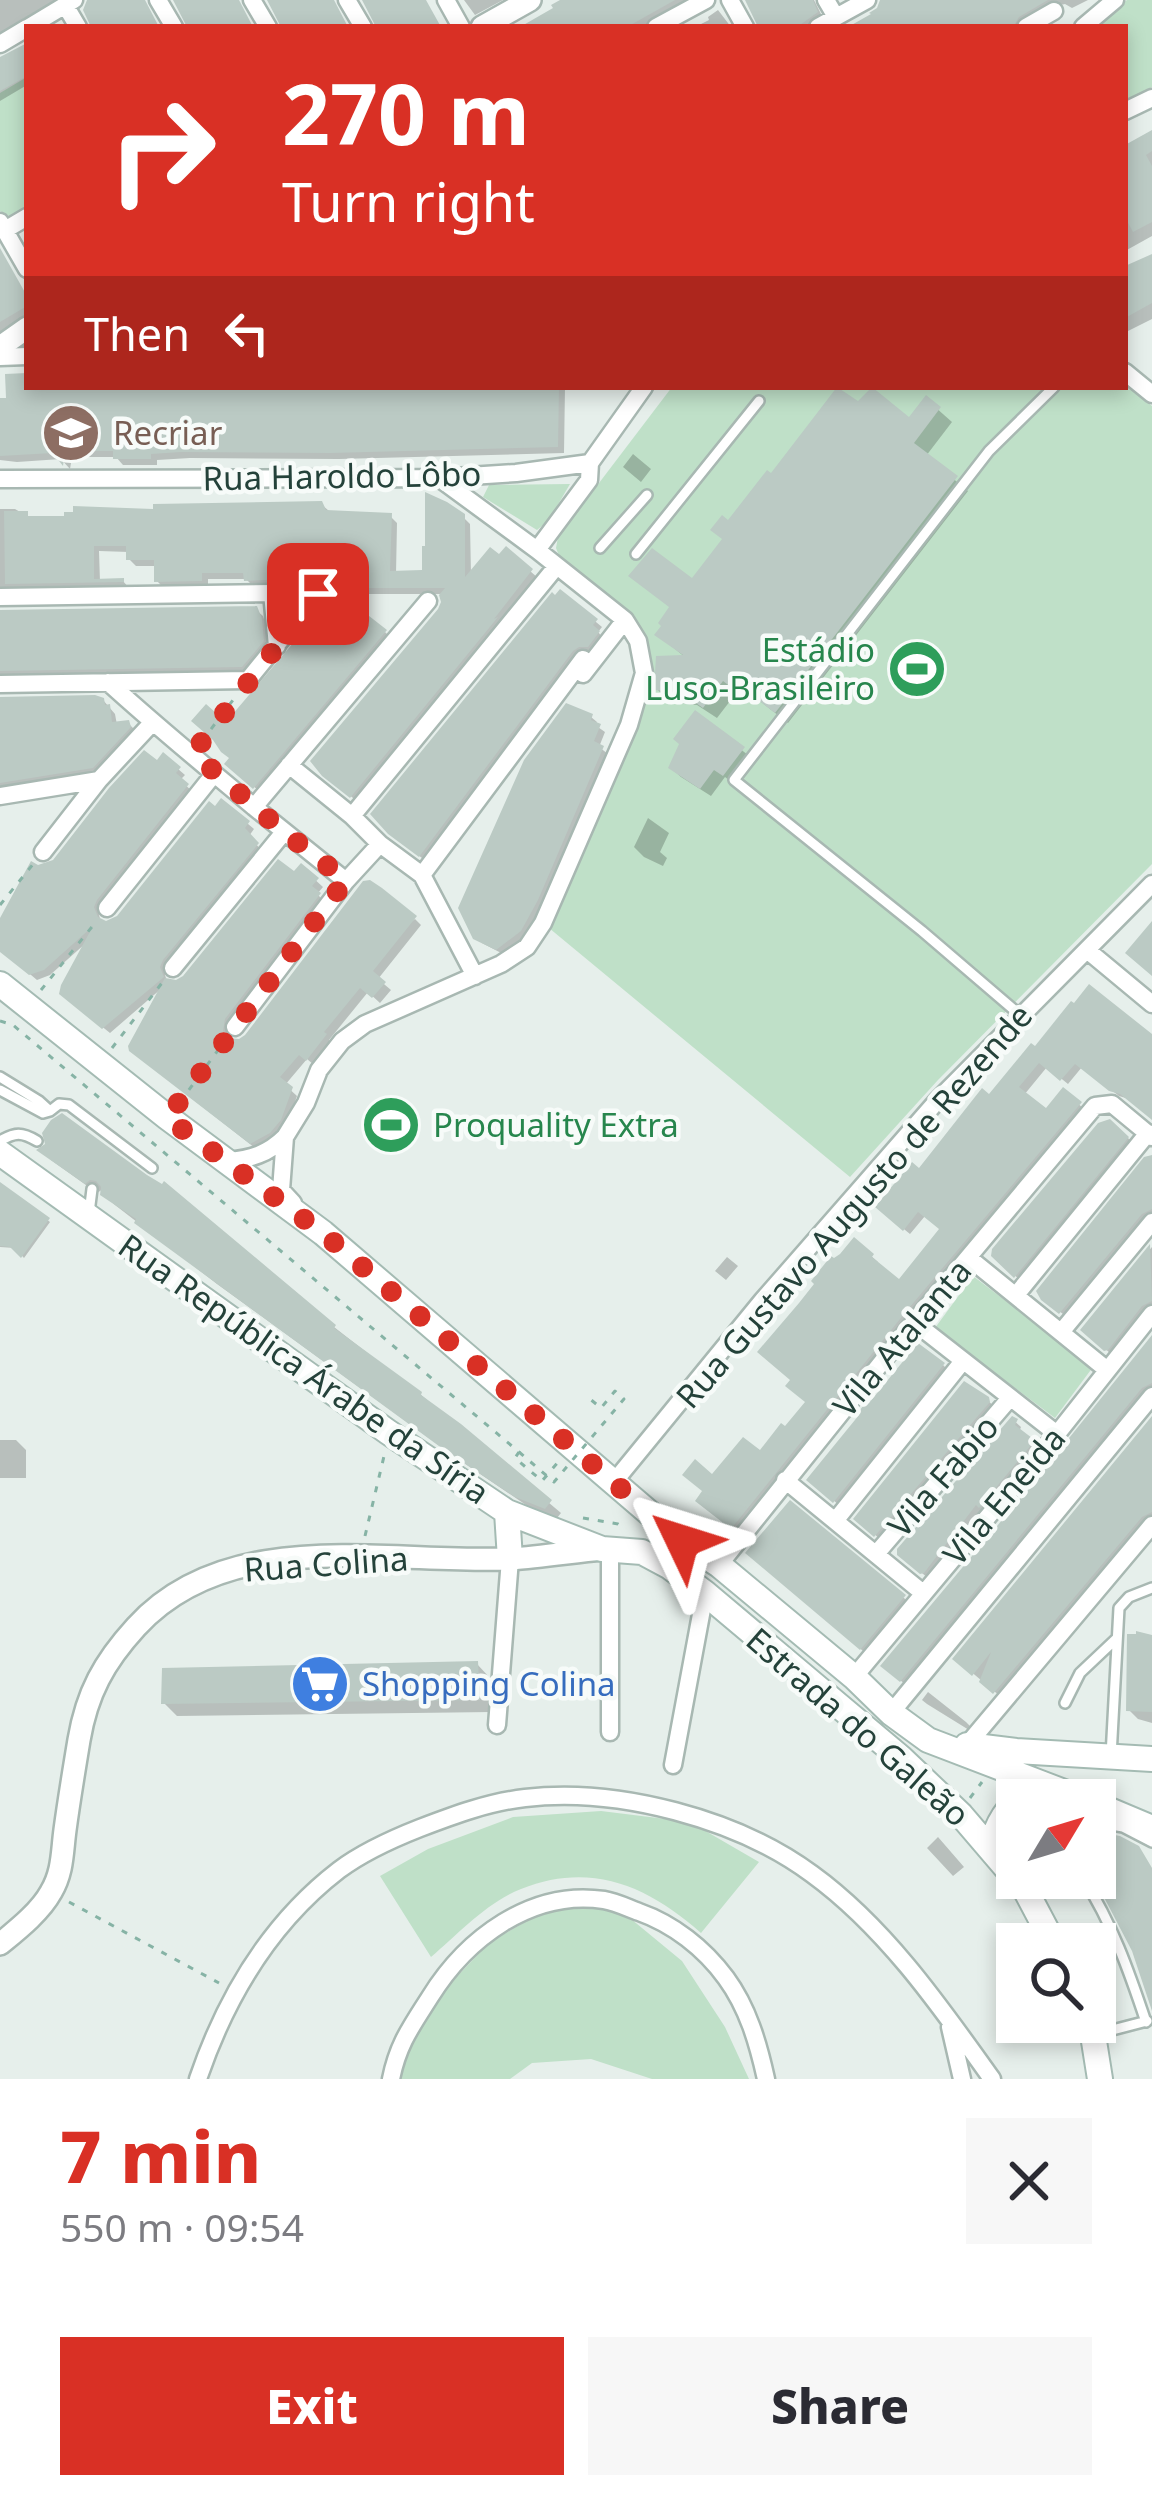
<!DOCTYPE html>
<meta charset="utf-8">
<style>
body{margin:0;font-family:"Noto Sans",sans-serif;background:#f7f7f7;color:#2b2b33;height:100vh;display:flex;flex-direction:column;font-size:45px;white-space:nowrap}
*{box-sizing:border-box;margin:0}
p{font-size:39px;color:#7c7c81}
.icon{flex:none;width:66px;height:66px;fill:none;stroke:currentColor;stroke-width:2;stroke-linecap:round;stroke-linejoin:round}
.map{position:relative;height:2079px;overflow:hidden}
.sheet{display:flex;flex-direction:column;background:#fff;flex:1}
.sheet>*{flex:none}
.top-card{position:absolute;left:24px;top:24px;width:1104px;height:366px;border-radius:0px;box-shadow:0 6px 18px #0003;background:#d93025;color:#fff;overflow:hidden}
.needle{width:78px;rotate:52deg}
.buttons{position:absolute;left:996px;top:1779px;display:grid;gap:24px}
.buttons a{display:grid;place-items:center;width:120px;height:120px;border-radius:0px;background:#fff;box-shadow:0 6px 18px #0003;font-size:60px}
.pin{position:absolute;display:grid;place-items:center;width:102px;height:102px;color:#fff;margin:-51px;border-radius:24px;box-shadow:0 6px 18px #0006}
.me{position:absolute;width:132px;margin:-66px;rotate:311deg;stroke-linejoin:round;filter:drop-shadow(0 0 9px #0008)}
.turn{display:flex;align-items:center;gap:42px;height:252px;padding:0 60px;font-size:54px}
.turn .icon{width:156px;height:156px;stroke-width:2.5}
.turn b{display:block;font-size:84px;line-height:102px}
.then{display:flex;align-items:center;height:114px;padding:0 60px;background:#0003;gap:24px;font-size:45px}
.round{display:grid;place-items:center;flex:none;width:126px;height:126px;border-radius:0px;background:#f7f7f7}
.summary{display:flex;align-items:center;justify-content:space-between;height:204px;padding:0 60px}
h1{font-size:72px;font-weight:800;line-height:90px;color:#d93025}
.primary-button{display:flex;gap:24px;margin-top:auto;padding:24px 60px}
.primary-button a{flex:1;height:138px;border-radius:0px;background:#d93025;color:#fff;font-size:48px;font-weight:800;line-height:138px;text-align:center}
.primary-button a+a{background:#f7f7f7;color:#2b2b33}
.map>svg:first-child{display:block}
.green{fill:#bfe0c8}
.shadow{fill:#0003}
.building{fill:#bbcac4}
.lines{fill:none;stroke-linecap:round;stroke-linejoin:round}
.service-casing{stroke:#a8b8b2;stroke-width:14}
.minor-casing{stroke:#a8b8b2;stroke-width:21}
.tertiary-casing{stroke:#a8b8b2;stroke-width:26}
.secondary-casing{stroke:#a4bbb3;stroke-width:28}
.path{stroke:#86b3a5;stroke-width:3;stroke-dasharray:6 9;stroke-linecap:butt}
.service{stroke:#fff;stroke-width:9}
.minor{stroke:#fff;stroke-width:16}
.tertiary{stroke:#fff;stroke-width:21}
.secondary{stroke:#fff;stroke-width:24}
.path-bridge{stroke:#86b3a5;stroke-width:3;stroke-dasharray:6 9;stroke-linecap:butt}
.route{stroke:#d93025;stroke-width:21;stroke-dasharray:0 37.8}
.labels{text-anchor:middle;stroke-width:9;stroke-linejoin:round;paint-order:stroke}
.education-label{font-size:33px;fill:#785e54;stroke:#f7fbf9;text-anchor:start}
.street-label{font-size:33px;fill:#24423a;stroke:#f7fbf9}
.leisure-label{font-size:33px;fill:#27864d;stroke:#f7fbf9;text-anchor:end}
.shop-label{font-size:33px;fill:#366cbe;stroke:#f7fbf9;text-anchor:start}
</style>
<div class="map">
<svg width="1152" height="2079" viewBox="0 0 1152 2079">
<rect width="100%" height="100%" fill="#e6efeb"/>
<!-- green -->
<path class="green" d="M1127,0H1152V87L1125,102V27H1094Z
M27,77V209L9,216L0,211V93Z
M1125,383L1152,406V864L938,1080L850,1177L549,928L624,759L648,691L652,662L645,635L634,618L560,558L556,548L558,537L672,387H1125Z
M570,484L549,520L537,530L483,497L489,485Z
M973,1276L1093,1367L1055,1418L935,1328Z
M601,1811L690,1822L759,1862L701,1933C648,1886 591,1861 521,1889C487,1902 458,1934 431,1957L380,1876L428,1849L513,1817Z
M581,1906L625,1914L682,1961L725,2027L749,2079H652L591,2059L532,2063L510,2079H400L405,2052L442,1992L490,1942L541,1913Z"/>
<!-- shadow -->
<path class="shadow" d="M0,0H64L0,38Z
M464,0H503L475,15Z
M578,0H693L652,27H526Z
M747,0H814L824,20L814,27H760Z
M903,0H1088L1072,8L1065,4L1056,6L1024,27H855Z
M718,10L731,27H695L709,20L708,17Z
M27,46V85L0,101V59Z
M1152,133V236L1125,251V148Z
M0,253L27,301V315L0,332Z
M1152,258V319L1128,331L1125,327V269Z
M27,376V387H565L564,453L339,459L190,458L157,460V465H123L116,457H72L70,469L61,459L17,462L0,460V415Z
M926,399L952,422L926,456L968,491L788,723L752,695L749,701L737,692L717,718L697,705L670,702L657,689L686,658L658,635L692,582L724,540L729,524L772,477L859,405L910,421Z
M633,454L651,469L641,482L623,467Z
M321,504L329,511L390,516L397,523L396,574L425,573L463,517L470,524L471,575L500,559L506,550L538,578L358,802L333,782L444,602L442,594H343L336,587V570L273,571V586H253L246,579H208V587L164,588L157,581V566H136L129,559V552L99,551L100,582L123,581L129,588L0,593V509H15L32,519Z
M561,593L602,627L598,632L604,639L594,652H586L426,861L398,840Z
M255,609L263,616L267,628L269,648L249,673L0,680V613Z
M385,632L390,637L260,792L228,764L232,759L227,727Z
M0,699L103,700L115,714L117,725L128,723L135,730L100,774L0,793Z
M696,714L753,759L734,784L725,777L711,796L681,777L671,768Z
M591,717L597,722L595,725L605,732L599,747L608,754L543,905L526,936L503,954L482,943Z
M163,756L185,775L180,780L193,792L102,906L99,915L101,922L106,924L119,918L222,802L254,829L249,836L262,851L168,966L165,975L167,981L177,983L301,867L323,887L317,894L325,902L230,1026L228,1041L240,1042L415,919L421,925L378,979L391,990L380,1003L368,992L329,1040L331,1043L314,1065L307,1059L285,1085L297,1096L286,1126L277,1139L255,1148L139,1057L162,988L110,1033L69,1000L86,943L50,975L37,980L0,949V924L38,868L55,862Z
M648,818L669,833L660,852L667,858L663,866L644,857L634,847Z
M1152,1040V1118L1129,1099L1119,1096L1082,1067L1068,1084L1047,1067L1024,1095L1046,1112L1064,1091L1085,1110L739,1533L705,1506L712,1479L761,1454L786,1430L808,1402L834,1262L854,1241L878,1262L876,1264L899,1283L943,1230L925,1216L910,1234L884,1213L990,1098L1031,1047Z
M1126,1136L1132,1142L1021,1281L1004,1266Z
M49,1146L334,1327L420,1394L561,1513L557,1518L529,1507L458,1459L217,1284L115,1205L103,1194V1189L97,1193L51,1160Z
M1152,1161V1218L1067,1317L1051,1305Z
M1,1186L50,1222L24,1258L15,1248L0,1247Z
M1152,1247V1308L1112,1355L1084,1329Z
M727,1257L738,1266L726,1280L715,1271Z
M1152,1339V1391L907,1686L884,1666Z
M943,1365L949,1371L840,1506L810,1480Z
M987,1400L994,1406L881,1540L857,1519Z
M1012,1419L1021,1427L1019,1432L1036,1447L928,1578L906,1560Z
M1152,1421V1520L1001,1697L956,1659Z
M0,1440H16L26,1450V1478H0Z
M762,1566L904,1598L917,1611L875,1661Z
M1152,1636V1723L1138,1719L1129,1710Z
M477,1664L490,1678L492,1712L177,1716L164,1703Z
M928,1692L966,1722L971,1727L969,1730L927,1704L922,1700Z
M938,1837L964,1867L953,1876L927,1848Z"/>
<!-- building -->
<path class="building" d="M87,0H145L159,27H91L83,10Z
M173,0H239L253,27H187Z
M267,0H334L348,27H281Z
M362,0H426L441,27H376Z
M560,0H675L627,27H520L553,8L551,5Z
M745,0H813L818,12L797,27H758Z
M880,0H1048L1019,17L1013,27H848L871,14L869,13L877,8Z
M27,43V76L0,91V57Z
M1152,130V151L1146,155L1152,166V222L1133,232L1125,217V145Z
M0,248L27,296V306L0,322Z
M1152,254V303L1125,318V266Z
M27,373V387H559L558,447L330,453L181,452L151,454V459H113V451H65L63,466L53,453L0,456V398H6L5,374Z
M837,387L858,401L872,387L909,417L926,395L941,407L914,443L958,476L775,713L739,685L735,690L723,681L703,708L682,693L654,690L656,656L683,655L654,635L661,626L658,623L669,607L628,576L652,548L692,578L722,539L710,530L722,515L728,520L767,470L771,473Z
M425,492L447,502L465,514V577L490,547L499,554L506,546L533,569L494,619L498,617L350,798L322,776L310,761L438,609L441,602L439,595L445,588H333V564L267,565V580L244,581L243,573H202V581L154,582V560H126V546H94V579L124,578V582L5,584L4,511H28V516H64V512H73V506L153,509V504L322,501L326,510L392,513L390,571L422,570V546H425Z
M332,587L387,630L253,789L224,764L229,758L221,752L213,740L191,721L206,704L226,722L328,602Z
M560,589L598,619L593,625L600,631L588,647H579L573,651L419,857L388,834L370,814L552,592L555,595Z
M257,606L262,619L264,641L242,667L0,671V610Z
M95,695L104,698L105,705L110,704L112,722L129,720L131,727L93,768L0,783V697Z
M566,703L593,714L591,720L601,724L594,741L604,746L538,900L521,931L496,950L473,939L458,908L524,760Z
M695,710L745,747L723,776L714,770L700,789L668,768L679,744L673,739Z
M144,750L157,760L163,752L181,767L176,773L189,784L97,900L94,907L98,917L106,921L117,916L209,801L215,806L221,798L250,821L245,828L259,843L163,960L160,967L164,977L102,1029L59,994L61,985L93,926L44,970L29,975L0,952V918L31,861L38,865L53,860L109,788Z
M278,859L294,871L301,863L319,878L312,886L321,893L225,1019L223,1031L228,1038L239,1039L245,1035L363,881L370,880L382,888L417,916L373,971L386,982L372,998L360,988L324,1032L327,1034L306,1061L299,1055L280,1077L293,1087L281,1120L270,1133L250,1144L129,1051L128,1046L165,978L176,980L183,976Z
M1152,921V976L1125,953Z
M1089,984L1152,1034V1120L1120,1094L1109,1091L1075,1064L1060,1081L1039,1063L1019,1087L1046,1108L1063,1087L1082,1102L904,1314L731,1529L695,1501L702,1491L682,1475L695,1459L712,1474L743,1437L760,1450L781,1423L785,1426L805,1402L785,1386L790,1380L757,1352L799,1303L814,1284L811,1281L831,1256L834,1258L840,1254L854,1237L874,1254L872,1257L899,1279L939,1229L918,1212L903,1231L875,1207L912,1162L919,1168L982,1088L989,1094L1031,1043L1035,1046L1071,1001L1074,1003Z
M62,1113L147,1175L162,1184L164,1181L336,1325L334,1328L422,1392L421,1395L461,1424L552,1500L545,1509L515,1497L443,1449L134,1223L136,1219L100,1195L101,1187L96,1181L90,1180L85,1184L36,1150L45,1144L42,1133L51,1120Z
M1110,1119L1129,1137L1014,1278L991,1256L992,1249L1098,1123Z
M1152,1155V1209L1142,1214L1059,1314L1041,1300L1036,1291L1144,1157Z
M0,1182L50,1218L21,1258L10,1247L0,1246Z
M1150,1244L1152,1301L1142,1306L1108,1350L1104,1351L1080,1330Z
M1152,1335V1383L1142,1388L900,1682L880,1666L1028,1489Z
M918,1343L945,1363L833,1503L806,1480L859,1415H856L867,1401L869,1403Z
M964,1381L989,1397L990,1402L874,1537L853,1519Z
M1012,1416L1018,1419L1015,1425L1032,1438V1444L979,1508L976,1505L924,1573L920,1574L897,1555V1549Z
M1152,1416V1512L1142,1517L993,1694L979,1682L991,1652L972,1676L952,1659Z
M790,1500L906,1595L860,1650L745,1553Z
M1136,1631L1152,1635V1712L1126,1711L1127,1634H1136Z
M478,1661L480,1700L161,1704L162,1668Z
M1095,1831L1120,1836L1139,1846L1152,1868V2011L1132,1951L1095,1880Z"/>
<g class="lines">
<defs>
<path id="service" d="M600,548L647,495
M636,554L759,401
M1020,1015L922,931L734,780L989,451L1054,387
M0,1077L39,1101L50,1111
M0,1090L43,1113L50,1111L59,1104L69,1105L152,1168
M0,1141C15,1132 22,1132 37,1141
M89,1213L92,1189
M1065,1703L1080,1673L1116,1639
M1111,1756L1119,1608L1129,1597L1152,1588
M1095,1822L1123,1827L1152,1842
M1083,1878C1112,1923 1129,1971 1146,2022
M1093,2035L1147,2021"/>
<path id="minor" d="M158,0L174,27
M252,0L268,27
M347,0L363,27
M446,0L461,27
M730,0L745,27
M826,0L836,17
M65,5L78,27
M29,27L74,0
M656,27L706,0
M818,27L867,0
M1026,27L1054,11
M1083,27L1115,0
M0,44L27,28
M1125,111L1152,98
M0,222L27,269
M5,230L27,217
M0,357L27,356
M1125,372L1152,394
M0,479L439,478L516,473L590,463L644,387
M537,550L589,480L590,463
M0,597L272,593L277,646
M428,601L254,807L346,881L380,844L422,875L475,976
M583,674L625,620
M108,682C155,725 205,766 254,807
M0,684L248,680L318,594
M289,765L352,816L380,844
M0,796L99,780
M352,816L556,567
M43,852L99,780L152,723
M422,875L583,659
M107,908L214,774
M1087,950L1152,1004
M173,968L284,832
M235,1027L346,881
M285,1137L306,1103L319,1070L342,1041L365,1024L501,964L527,947L543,923L589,817L629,725L644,673L638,641L625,620L537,550L439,478
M227,1161C251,1159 268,1154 285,1137L281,1190L293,1203
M969,1258L1106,1369
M1016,1295L1148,1133
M914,1322L1057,1434
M1062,1331L1152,1222
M785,1480L923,1593
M614,1482L762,1301L937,1101L1152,884
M835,1521L963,1361
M610,1549V1732
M876,1554L1010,1398
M719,1565L914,1322L1095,1106L1112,1104L1152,1137
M854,1677L1057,1434L1152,1314
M891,1713L1152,1396
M497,1725L510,1559
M967,1745L1152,1525
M673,1765L705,1593
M950,2027L962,2079
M198,2079C226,1997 270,1923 339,1870C363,1852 392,1839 420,1828C454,1815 489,1802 525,1798C617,1787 738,1819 812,1874C885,1927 940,2006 992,2079
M391,2079C398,2044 411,2027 430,1997C466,1939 531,1889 604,1900C616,1902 628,1908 639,1912C673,1924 704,1948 726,1978C748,2008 758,2043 766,2079"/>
<path id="tertiary" d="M482,27L530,0
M0,347L27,328
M0,1944C17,1930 40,1912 51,1892C63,1872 62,1852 65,1830C69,1800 74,1770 79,1740C87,1693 104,1662 136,1627C229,1525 388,1564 511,1559C541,1557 572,1552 602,1549"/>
<path id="secondary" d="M0,984L167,1117L323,1233L682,1541L719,1565L854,1677L891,1713L928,1740L1085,1800
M0,1153L388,1432L507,1512L602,1549L642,1552L670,1567L705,1593L901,1758L961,1815L1026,1891L1054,1944
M507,1512L510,1559
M967,1745L1016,1751L1152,1759
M1095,1804L1152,1828
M991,1847C998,1817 1014,1797 1042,1784
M1088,2022L1093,2035L1100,2079"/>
</defs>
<!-- service casing -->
<use href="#service" class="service-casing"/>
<!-- minor casing -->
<use href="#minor" class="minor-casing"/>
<!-- tertiary casing -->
<use href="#tertiary" class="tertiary-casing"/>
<!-- secondary casing -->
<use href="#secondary" class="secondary-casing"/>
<!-- path -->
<path class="path" d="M202,741L236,696
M0,905L34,863
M41,990L95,923
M0,1021L13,1025L519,1452L515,1458L542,1481L559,1461
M112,1048L165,979
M180,1102L224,1042
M583,1518L618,1524L625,1529
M365,1536L385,1452
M970,1798L982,1782
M69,1902L219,1983"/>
<!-- service -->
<use href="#service" class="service"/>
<!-- minor -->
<use href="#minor" class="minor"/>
<!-- tertiary -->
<use href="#tertiary" class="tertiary"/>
<!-- secondary -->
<use href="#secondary" class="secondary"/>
<!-- path-bridge -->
<path class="path-bridge" d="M519,1452L554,1482L624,1399L615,1391L601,1408L590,1399"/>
</g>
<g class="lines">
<!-- route -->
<path class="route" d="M318,594L193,753L284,832L346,880L167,1118L323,1233L682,1541"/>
</g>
<!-- icons -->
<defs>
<symbol id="school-disc" viewBox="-11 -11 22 22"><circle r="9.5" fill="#8d6e63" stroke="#f7fbf9"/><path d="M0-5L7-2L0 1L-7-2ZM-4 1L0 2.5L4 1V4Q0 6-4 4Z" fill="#fff"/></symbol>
<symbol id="stadium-disc" viewBox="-11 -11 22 22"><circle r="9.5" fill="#2e9e5b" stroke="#f7fbf9"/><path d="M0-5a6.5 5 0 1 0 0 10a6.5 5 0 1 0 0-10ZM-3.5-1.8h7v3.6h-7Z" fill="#fff"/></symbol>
<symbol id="supermarket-disc" viewBox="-11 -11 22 22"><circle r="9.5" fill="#3f7fe0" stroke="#f7fbf9"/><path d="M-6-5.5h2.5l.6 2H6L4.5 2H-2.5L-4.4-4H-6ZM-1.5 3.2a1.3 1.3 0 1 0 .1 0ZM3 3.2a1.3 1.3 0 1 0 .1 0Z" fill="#fff"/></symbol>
</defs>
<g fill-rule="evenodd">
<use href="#school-disc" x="38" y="400" width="66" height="66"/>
<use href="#stadium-disc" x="884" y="636" width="66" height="66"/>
<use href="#stadium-disc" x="358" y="1092" width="66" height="66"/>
<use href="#supermarket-disc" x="287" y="1651" width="66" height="66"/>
</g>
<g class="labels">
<!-- education labels -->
<g class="education-label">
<text x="113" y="445">Recriar</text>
</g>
<!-- street labels -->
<g class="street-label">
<text transform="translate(342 476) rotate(-1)" y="12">Rua Haroldo Lôbo</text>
<text transform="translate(854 1206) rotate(-49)" y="12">Rua Gustavo Augusto de Rezende</text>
<text transform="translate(902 1338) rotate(-50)" y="12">Vila Atalanta</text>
<text transform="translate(304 1369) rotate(35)" y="12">Rua República Árabe da Síria</text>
<text transform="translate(943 1476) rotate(-49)" y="12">Vila Fabio</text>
<text transform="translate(1004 1496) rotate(-50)" y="12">Vila Eneida</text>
<text transform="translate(326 1564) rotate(-4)" y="12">Rua Colina</text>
<text transform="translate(858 1727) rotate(41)" y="12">Estrada do Galeão</text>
</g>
<!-- leisure labels -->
<g class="leisure-label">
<text x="875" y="662">Estádio<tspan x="875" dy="38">Luso-Brasileiro</tspan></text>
<text x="433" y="1137" text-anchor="start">Proquality Extra</text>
</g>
<!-- shop labels -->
<g class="shop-label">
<text x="362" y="1696">Shopping Colina</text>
</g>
</g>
</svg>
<div class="buttons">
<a><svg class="needle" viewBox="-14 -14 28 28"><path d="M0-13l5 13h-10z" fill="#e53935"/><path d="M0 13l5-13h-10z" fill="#7c7c81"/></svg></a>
<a><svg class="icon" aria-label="search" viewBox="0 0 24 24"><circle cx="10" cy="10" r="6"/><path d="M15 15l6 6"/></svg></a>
</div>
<div class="pin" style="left:318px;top:594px;background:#d93025"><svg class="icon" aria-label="arrive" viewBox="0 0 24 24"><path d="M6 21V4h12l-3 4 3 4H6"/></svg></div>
<svg class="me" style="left:682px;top:1541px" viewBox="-20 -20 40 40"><path d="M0-17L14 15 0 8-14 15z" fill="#d93025" stroke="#fff" stroke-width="4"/></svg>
<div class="top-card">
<div class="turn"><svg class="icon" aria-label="right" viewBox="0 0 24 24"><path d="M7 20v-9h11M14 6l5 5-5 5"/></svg><div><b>270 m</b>Turn right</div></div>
<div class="then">Then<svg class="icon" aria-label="left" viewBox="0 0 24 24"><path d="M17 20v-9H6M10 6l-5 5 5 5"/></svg></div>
</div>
</div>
<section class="sheet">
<div class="summary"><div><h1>7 min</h1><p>550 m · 09:54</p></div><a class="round"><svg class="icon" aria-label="close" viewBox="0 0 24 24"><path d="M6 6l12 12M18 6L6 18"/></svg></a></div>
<div class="primary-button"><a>Exit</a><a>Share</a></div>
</section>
